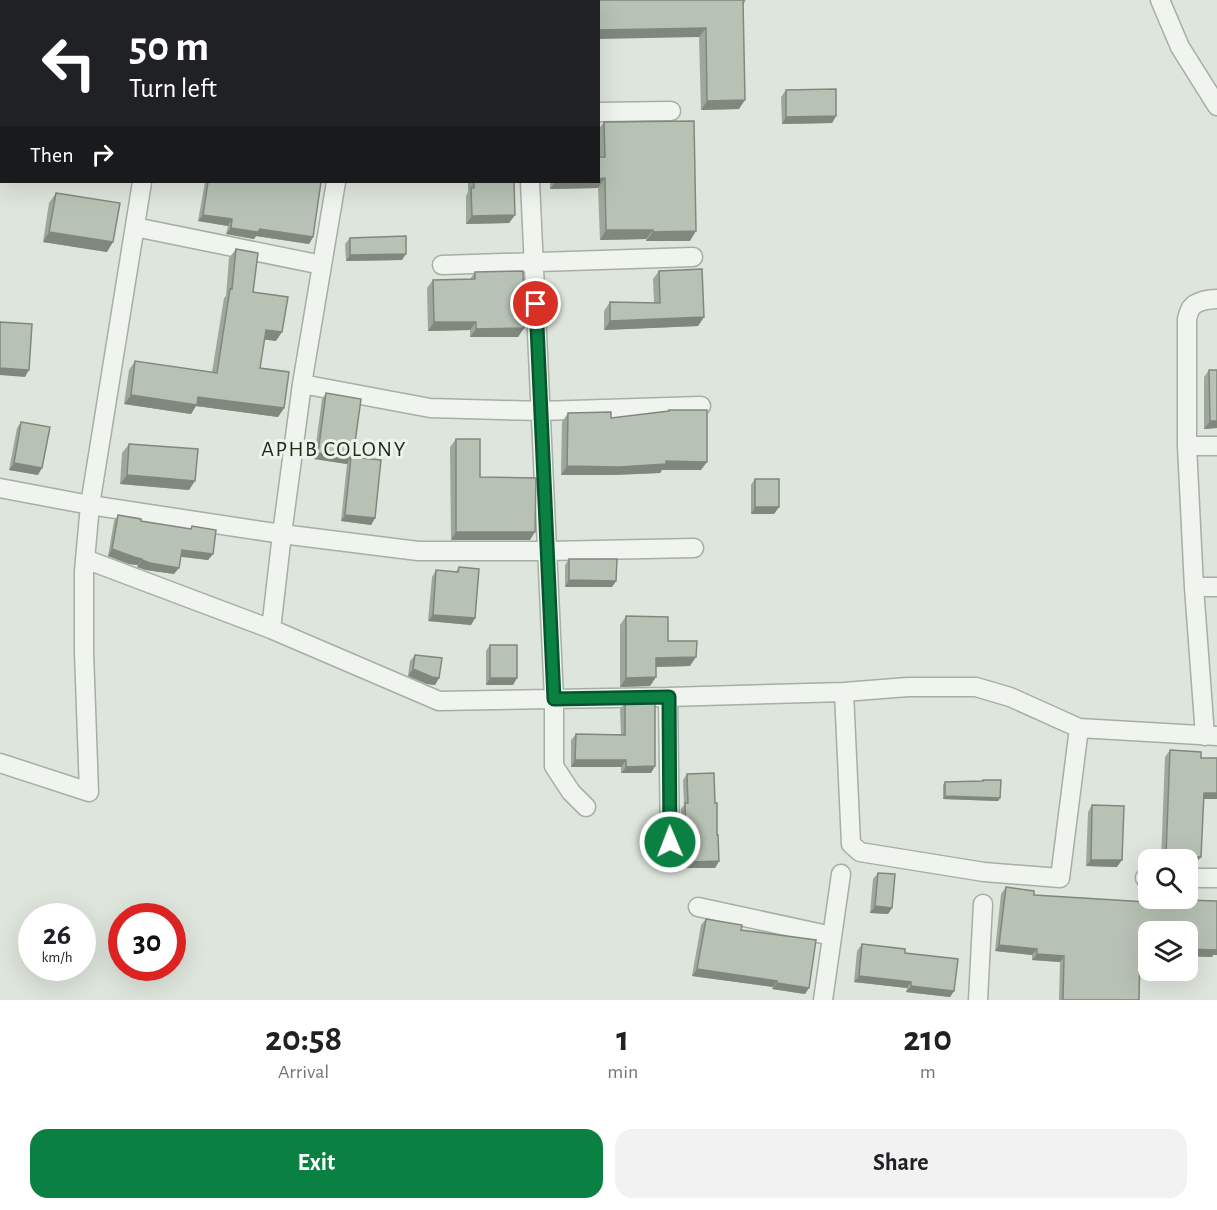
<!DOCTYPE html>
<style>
body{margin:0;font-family:"Alegreya Sans",sans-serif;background:#f2f2f2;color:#202124;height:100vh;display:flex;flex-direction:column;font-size:22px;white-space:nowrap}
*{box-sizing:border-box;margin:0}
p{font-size:20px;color:#757577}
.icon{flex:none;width:33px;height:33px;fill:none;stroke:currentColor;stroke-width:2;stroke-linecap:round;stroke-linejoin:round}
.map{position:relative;height:1000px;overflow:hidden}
.drawer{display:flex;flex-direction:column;background:#fff;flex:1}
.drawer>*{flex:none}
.top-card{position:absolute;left:0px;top:0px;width:600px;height:183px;box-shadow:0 6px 24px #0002;background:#202124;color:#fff;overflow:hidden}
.tools{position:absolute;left:1138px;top:849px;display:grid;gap:12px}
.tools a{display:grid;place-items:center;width:60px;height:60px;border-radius:12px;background:#fff;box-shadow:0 6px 24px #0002;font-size:30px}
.speed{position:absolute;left:18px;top:903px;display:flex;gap:12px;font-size:30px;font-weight:700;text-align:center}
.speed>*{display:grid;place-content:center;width:78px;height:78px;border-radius:50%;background:#fff;box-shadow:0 6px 24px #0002;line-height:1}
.speed small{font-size:15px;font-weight:400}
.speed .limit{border:9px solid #d22;background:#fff;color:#111}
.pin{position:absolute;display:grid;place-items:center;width:51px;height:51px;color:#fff;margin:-26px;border:3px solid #fff;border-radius:50%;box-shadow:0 2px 6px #0007}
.me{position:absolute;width:66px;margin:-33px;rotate:359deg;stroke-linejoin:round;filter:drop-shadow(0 0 4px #0008)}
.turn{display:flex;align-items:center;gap:21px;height:126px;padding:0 30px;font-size:27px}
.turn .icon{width:78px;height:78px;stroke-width:2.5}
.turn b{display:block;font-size:42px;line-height:51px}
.then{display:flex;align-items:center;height:57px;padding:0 30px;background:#0003;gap:12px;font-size:22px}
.eta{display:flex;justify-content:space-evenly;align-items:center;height:102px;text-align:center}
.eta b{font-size:36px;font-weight:600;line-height:42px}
.cta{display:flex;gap:12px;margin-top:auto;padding:12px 30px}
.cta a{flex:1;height:69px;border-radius:18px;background:#0b8043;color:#fff;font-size:24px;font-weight:600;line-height:69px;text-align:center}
.cta a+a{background:#f2f2f2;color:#202124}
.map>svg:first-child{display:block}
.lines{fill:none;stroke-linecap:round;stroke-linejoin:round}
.minor-casing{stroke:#a5afa2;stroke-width:21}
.minor{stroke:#f0f4ef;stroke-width:18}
.wall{fill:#9da79b}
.shaded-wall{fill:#80887e}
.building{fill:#b7c2b4;stroke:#80887e;stroke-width:1.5}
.route-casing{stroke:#07532c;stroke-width:15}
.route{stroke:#0b8043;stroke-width:10}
.labels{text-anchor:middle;stroke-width:6;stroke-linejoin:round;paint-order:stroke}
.neighbourhood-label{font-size:22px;letter-spacing:1.5px;fill:#1d2b19;stroke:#edf3eb}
</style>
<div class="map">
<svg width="1217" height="1000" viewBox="0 0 1217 1000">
<rect width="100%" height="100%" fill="#dee5dc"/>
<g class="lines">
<defs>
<path id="minor" d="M522,0V2
M1160,0L1180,47L1217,106
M172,2V0
M368,2V0
M598,112L671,111
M0,128H2
M336,182L302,384L282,534L271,629L439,701L668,697L670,842
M530,182L554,699V766L571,792L586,807
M135,227L322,265
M442,265L693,257
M302,384L430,408L540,411L701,406
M1187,446H1217
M0,488L90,505L282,534L418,551H547L694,548
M85,559L271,629
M1194,587H1217
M844,692L851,844L860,852L984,872L1060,878L1079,728
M668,697L844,692L908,687H976L1010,697L1079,728L1217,736
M1205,736L1194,587L1187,446V319C1188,315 1189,311 1191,308C1196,301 1209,299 1217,299
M0,763L89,792L84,652V571L90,505L142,182
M1145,878H1149
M1188,878H1217
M698,907L832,936
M823,1000L841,874
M978,1000L983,904"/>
</defs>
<!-- minor casing -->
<use href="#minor" class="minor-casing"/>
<!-- minor -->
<use href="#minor" class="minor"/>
</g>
<!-- wall -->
<path class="wall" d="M544,0H746L743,5L739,109L701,110L699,37L598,2H544Z
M786,90L836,116L832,123L782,124L781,97Z
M604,122L690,241H646V239L600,240L598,188L550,189V182H598V130Z
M205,182H321L313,237L309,244L256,236L254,239L226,234L228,226L198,221Z
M468,182H514L515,215L509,223L466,224V196L468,192Z
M56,193L107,252L43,242L49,203Z
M350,238L402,260L346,261L345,244Z
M236,249L253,292L276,341L264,339L260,368L284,408L278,417L196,406L191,414L124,404L129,370L135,361L212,372L224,298L226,296L229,258Z
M659,271L704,317L698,326L604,330V311L610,302L654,303L653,279Z
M475,272L524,328L518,337H470V330L428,331L427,288L433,280L470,279Z
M1209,370H1217V428L1204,429V377Z
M326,393L353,457L375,518L371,525L341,521L347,464L314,459L322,399Z
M669,410L701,470H662L660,473L613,475H561L562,422L568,413L611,418L667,412Z
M21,422L38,475L9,470L17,428Z
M456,439L480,477L530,540H451L450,447Z
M129,444L189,490L120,484L122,453Z
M755,479L779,507L774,514H751V485Z
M118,515L141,521L190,529L192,526L213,554L208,560L181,557L174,574L146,570L137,567L138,565L129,564L108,556L114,521Z
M569,559L616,581L612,587H565V565Z
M459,567L475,618L471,625L428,621L432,577L436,570L456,572Z
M626,616L668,641L690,666L656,667V677L650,686L620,687V625Z
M490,645L517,678L513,685H486V651Z
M415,655L439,678L435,685L427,684L408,676L410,661Z
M625,703L655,766L651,773H621V767H571V740L576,734H621L620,709Z
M1170,750L1201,758L1203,799L1196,863H1188V860H1161L1165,757Z
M687,774L717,835L719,861L715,868H685L684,840H681V809L684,805L683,780Z
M983,780L1000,798L998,801L943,799V785L945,782L981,781Z
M1092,805L1117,867L1086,866L1088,812Z
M878,873L892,908L888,914L870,913L873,879Z
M1006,887L1034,895L1147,905H1186L1189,900L1213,955L1212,957L1140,955L1139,1000H1059L1060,962L1032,960V955L995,951L1001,894Z
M706,919L741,930L805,994L772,989L773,987L692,976L701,925Z
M862,944L954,991L950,997L906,992L907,988L854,982L857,951Z"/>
<!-- shaded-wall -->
<path class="shaded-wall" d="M706,28L699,37L598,39V30Z
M745,100L739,109L701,110L707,101Z
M836,116L832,123L782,124L786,117Z
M605,178L598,188L550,189L555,182H598V179Z
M203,215L232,219L228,226L198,221Z
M515,215L509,223L466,224L472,216Z
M231,228L260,229L313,237L309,244L256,236L254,239L226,234Z
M606,230H653L646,239L600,240Z
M696,231L690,241H646L653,232Z
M49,232L113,242L107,252L43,242Z
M406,254L402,260L346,261L350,255Z
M704,317L698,326L604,330L610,321Z
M434,322H476L470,330L428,331Z
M524,328L518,337H470L476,329Z
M266,330L282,332L276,341L260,339Z
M0,368L29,370L25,377L0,375Z
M131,395L198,397L284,408L278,417L196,406L191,414L124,404Z
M1210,421H1217V428L1204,429Z
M318,453L351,457L347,464L314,459Z
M666,461L707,462L701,470H662L660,473L613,475H561L567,466Z
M14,463L42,468L38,475L9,470Z
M127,475L195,481L189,490L120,484Z
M755,507H779L774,514H751Z
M345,515L375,518L371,525L341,521Z
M456,532H535L530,540H451Z
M112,549L142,559L138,565L129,564L108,556Z
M182,550L213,554L208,560L177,556Z
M142,560L179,568L174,574L146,570L137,567Z
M569,580L616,581L612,587H565Z
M433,615L475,618L471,625L428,621Z
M696,657L690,666L650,667L656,658Z
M413,669L439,678L435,685L427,684L408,676Z
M656,677L650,686L620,687L626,678Z
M490,678H517L513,685H486Z
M575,760H626L621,767H571Z
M655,766L651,773H621L626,767Z
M1204,793H1217V799H1199Z
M945,796L1000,798L998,801L943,799Z
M686,833H689L684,840H681Z
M1166,855L1201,857L1196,863H1188V860H1162Z
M1091,860H1122L1117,867L1086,866Z
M719,861L715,868H685L689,862Z
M875,906L892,908L888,914L870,913Z
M999,945L1037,949L1032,955L995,951Z
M1140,948L1149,949V955H1135Z
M1217,948V955H1213L1212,957L1188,956V949Z
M1037,954L1064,956L1060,962L1032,960Z
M697,969L777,981L773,987L692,976Z
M859,976L911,982L907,988L854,982Z
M777,983L809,988L805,994L772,989Z
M911,986L954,991L950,997L906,992Z"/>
<!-- building -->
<path class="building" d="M194,0H259L258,2H194Z
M302,0H344L343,2H302Z
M419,0H506V2H419Z
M551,0H743L745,100L707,101L706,28L598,30V2H551Z
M836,89V116L786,117V90Z
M694,121L696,231L653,232V230H606L605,178L598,179V157H605L604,122Z
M208,182H321L313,237L260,229L258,232L231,228L232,219L203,215Z
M474,182H514L515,215L472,216L471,188H474Z
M56,193L120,203L113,242L49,232Z
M406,236V254L350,255V238Z
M236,249L258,253L253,292L288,297L282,332L266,330L260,368L289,372L284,408L198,397L197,405L131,395L135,361L217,373L230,289H232Z
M702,269L704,317L610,321V302L660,303L659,271Z
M523,271L524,328L476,329V322H434L433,280L475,279V272Z
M0,322L32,324L29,370L0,368Z
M1209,370H1217V421H1210Z
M326,393L361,399L353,457L381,460L375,518L345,515L351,457L318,453Z
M669,410H707V462L666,461V464L619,467L567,466L568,413L611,412V418L669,411Z
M21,422L50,427L42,468L14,463Z
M456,439H480V477L536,478L535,532H456Z
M129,444L198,449L195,481L127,475Z
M755,479H779V507H755Z
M118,515L141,519V521L191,529L192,526L216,530L213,554L182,550L179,568L150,563L142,560V559L134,557L112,549Z
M569,559H617L616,581L569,580Z
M459,567L479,569L475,618L433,615L436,570L458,572Z
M626,616L668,617V641H697L696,657L656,658V677L626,678Z
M490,645H517V678H490Z
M415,655L442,658L439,678L432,677L413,669Z
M655,702V766L626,767V760H575L576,734L625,735V703Z
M1170,750L1201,752V758H1217V793H1204L1201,857L1166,855Z
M714,773L715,803H717V835H718L719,861L689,862V833H686L685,803H688L687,774Z
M983,780H1001L1000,798L945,796V782L983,781Z
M1092,805L1124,806L1122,860H1091Z
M878,873L895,874L892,908L875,906Z
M1006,887L1034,891V895L1147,902V905H1189V900L1217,901V950L1188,949V932H1149V949L1140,948L1139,1000H1063L1064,956L1037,954V949L999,945Z
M706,919L742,925L741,930L816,940L809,988L777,983V981L697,969Z
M862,944L905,949V953L958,959L954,991L911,986V982L859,976Z"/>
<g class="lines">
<defs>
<path id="route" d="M536,304L554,699L669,697L670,842"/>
</defs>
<!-- route casing -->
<use href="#route" class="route-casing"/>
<!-- route -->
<use href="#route" class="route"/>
</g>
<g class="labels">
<!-- neighbourhood labels -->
<g class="neighbourhood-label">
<text x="334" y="456">APHB COLONY</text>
</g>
</g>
</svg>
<div class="tools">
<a><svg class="icon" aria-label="search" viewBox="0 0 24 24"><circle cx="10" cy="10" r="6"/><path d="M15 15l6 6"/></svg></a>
<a><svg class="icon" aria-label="layers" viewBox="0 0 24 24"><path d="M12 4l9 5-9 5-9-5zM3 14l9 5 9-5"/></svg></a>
</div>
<div class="speed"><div>26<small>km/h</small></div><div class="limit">30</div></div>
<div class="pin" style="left:536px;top:304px;background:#d93025"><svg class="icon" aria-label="arrive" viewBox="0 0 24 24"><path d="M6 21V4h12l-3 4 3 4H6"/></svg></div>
<svg class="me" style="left:670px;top:842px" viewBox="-20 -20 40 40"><circle r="17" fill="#0b8043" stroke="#fff" stroke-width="3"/><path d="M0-11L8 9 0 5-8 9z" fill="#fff"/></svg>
<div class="top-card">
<div class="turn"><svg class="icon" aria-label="left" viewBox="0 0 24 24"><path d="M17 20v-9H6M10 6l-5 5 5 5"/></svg><div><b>50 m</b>Turn left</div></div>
<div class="then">Then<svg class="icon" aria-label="right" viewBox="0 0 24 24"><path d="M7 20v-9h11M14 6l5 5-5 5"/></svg></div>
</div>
</div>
<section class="drawer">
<div class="eta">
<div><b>20:58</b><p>Arrival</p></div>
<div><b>1</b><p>min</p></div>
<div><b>210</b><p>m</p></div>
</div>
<div class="cta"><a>Exit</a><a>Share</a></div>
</section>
